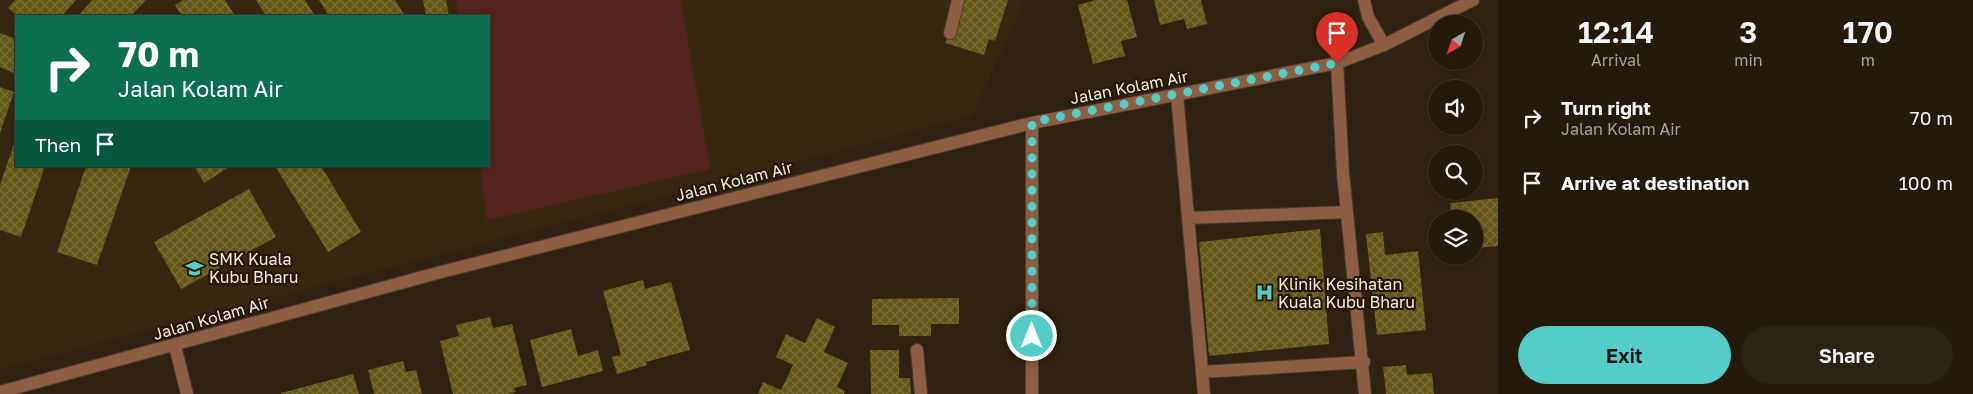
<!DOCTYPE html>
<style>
body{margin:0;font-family:"Golos Text",sans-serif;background:#2b2315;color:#f1f3f6;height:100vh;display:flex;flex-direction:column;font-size:19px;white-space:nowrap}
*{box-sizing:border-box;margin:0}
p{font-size:16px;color:#a3a19d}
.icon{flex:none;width:28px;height:28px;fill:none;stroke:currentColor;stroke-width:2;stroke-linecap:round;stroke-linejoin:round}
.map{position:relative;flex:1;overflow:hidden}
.panel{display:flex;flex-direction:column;background:#231a0c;width:475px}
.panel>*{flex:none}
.top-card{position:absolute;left:15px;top:15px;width:475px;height:152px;border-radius:0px;box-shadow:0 2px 8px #0003,0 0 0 1px #40382d;background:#0b6e4f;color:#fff;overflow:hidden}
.needle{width:32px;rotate:219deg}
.tools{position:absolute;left:1428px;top:15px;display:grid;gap:10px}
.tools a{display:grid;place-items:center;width:55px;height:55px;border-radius:50%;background:#231a0c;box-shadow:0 2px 8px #0003,0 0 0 1px #40382d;font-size:25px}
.pin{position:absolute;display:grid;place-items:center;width:42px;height:42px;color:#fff;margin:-51px -21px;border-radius:50% 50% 50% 0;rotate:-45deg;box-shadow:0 0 5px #0007}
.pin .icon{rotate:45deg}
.me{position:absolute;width:55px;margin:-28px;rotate:0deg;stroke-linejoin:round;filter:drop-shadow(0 0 4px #0008)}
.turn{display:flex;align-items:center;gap:18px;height:105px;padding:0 20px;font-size:22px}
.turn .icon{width:65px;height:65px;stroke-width:2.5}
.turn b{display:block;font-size:35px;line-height:42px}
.then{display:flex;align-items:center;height:48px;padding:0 20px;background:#0003;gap:10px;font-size:19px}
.eta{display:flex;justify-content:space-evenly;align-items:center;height:85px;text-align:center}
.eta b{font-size:30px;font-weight:600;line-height:35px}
.button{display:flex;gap:10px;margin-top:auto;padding:10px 20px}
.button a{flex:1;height:58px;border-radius:30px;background:#54cdc8;color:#111;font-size:20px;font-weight:600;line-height:58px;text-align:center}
.button a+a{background:#2b2315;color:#f1f3f6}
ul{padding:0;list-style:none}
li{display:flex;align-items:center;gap:15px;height:65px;padding:0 20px}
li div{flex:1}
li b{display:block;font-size:19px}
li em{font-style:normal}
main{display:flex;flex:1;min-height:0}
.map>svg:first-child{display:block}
.built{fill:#38270f;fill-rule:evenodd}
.pitch{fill:#53231e}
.building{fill:url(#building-cross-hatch)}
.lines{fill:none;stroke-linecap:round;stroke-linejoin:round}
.minor-casing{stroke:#4b3e2d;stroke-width:14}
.minor{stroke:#8d5e43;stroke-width:12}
.route{stroke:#54cdc8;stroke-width:9;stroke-dasharray:0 16.2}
.labels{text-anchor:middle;stroke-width:4.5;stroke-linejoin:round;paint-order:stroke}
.street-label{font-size:16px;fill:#f4ebe0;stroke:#251807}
.poi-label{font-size:16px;fill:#f4ebe0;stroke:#251807;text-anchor:start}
</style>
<main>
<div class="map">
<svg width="1498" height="394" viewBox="0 0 1498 394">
<defs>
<pattern id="building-cross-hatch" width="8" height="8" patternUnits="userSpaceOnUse" patternTransform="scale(1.25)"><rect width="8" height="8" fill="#635617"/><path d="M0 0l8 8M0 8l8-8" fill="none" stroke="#7a6e38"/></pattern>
</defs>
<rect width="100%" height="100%" fill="#2f2210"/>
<!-- built -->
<path class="built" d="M0,0H1025L972,116L0,369ZM16,16H489V166H16Z"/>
<!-- pitch -->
<path class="pitch" d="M456,0H681L710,169L487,220L480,166H489V16H458Z"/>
<!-- building -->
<path class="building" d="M15,0H76L62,16H18L8,8Z
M92,0H146L131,16H78Z
M183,0H225L235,16H182L175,5Z
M256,0H305L315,16H266Z
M319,0H395L405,16H329Z
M423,0H446L449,16H426Z
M959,0H1008L995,41L989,39L984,55L945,43Z
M1096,0H1127L1137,37L1121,41L1125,56L1093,64L1078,5Z
M1154,0H1201L1207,24L1187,29L1184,19L1160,25Z
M0,33L16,39V74L0,67Z
M0,87L14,92L0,133Z
M16,138V166H45L21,237L0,230V185Z
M86,166H131L97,265L57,252Z
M194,166H231L204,183Z
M275,166H321L361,232L328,252Z
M249,189L276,237L181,289L154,242Z
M1498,198V246L1477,248L1474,219H1452L1450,203Z
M1320,229L1329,344L1209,356L1199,242Z
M1383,232L1385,255L1418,251L1426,330L1377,335L1366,234Z
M643,280L645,289L671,282L690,350L646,362L647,365L617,374L612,357L621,355L603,291Z
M959,298V324H931V336H899V325H872V299Z
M490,317L493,328L512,324L527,385L514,388L516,392L507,394H453L440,341L459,336L456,325Z
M817,318L835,327L824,352L848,363L837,387L845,391L844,394H758L763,382L781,390L793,365L776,357L786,334L805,343Z
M571,329L578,356L598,350L603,371L542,387L530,340Z
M870,350H899V378H910L911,394H871Z
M403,361L406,372L416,370L422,394H374L368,370Z
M1406,365L1407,375L1432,373L1434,394H1386L1383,367Z
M353,374L359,394H281V393Z"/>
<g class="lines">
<defs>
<path id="minor" d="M1364,0L1368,17L1384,45
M950,33L958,0
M1337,63L1343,173L1365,394
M1177,95L1204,394
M1032,123V394
M1188,218L1347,212
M175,346L187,394
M917,350L921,394
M1202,372L1364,362
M0,392L441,272L1032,123L1337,63L1384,45L1473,0"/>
</defs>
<!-- minor casing -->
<use href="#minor" class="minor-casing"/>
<!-- minor -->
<use href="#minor" class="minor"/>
</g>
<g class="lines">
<!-- route -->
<path class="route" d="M1032,336V122L1337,63"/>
</g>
<!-- icons -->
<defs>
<symbol id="school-bare" viewBox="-9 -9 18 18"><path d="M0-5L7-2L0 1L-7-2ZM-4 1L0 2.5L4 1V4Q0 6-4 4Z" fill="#54cdc8" stroke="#251807" stroke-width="2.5" paint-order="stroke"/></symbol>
<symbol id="hospital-bare" viewBox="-9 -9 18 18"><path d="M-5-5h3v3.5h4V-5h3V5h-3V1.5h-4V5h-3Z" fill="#54cdc8" stroke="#251807" stroke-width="2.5" paint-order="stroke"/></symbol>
</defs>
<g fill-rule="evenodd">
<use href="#school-bare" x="182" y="256" width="25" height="25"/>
<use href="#hospital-bare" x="1252" y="280" width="25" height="25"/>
</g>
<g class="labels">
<!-- street labels -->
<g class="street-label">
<text transform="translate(1129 87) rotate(-11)" y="6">Jalan Kolam Air</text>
<text transform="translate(734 181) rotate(-14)" y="6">Jalan Kolam Air</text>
<text transform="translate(211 318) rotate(-16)" y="6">Jalan Kolam Air</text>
</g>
<!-- poi labels -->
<g class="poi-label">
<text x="209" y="265">SMK Kuala<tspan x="209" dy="18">Kubu Bharu</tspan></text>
<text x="1278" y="290">Klinik Kesihatan<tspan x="1278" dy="18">Kuala Kubu Bharu</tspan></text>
</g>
</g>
</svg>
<div class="tools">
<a><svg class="needle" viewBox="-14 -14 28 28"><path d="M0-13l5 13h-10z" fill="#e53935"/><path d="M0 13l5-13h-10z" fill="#a3a19d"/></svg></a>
<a><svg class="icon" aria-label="sound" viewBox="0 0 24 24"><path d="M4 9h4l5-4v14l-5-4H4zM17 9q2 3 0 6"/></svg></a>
<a><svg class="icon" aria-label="search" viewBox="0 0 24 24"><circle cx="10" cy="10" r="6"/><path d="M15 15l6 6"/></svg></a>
<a><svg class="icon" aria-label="layers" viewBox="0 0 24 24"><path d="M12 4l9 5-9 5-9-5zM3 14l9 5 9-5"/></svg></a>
</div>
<div class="pin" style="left:1337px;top:63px;background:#d93025"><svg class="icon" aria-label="arrive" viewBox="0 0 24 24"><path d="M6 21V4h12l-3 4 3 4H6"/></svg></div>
<svg class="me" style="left:1032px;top:336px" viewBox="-20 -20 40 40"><circle r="17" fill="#54cdc8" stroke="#fff" stroke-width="3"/><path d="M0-11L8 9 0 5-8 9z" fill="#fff"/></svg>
<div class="top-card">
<div class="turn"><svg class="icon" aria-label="right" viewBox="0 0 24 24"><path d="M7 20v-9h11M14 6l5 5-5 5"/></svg><div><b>70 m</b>Jalan Kolam Air</div></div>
<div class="then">Then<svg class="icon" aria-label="arrive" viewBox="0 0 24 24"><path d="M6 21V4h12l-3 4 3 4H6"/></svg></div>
</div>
</div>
<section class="panel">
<div class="eta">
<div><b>12:14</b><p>Arrival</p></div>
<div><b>3</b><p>min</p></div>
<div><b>170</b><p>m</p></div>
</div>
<ul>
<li><svg class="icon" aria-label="right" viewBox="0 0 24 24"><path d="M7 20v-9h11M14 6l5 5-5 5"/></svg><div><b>Turn right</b><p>Jalan Kolam Air</p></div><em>70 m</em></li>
<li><svg class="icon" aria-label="arrive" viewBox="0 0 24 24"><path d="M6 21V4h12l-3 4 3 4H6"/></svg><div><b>Arrive at destination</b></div><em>100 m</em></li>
</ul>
<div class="button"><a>Exit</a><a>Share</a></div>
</section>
</main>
